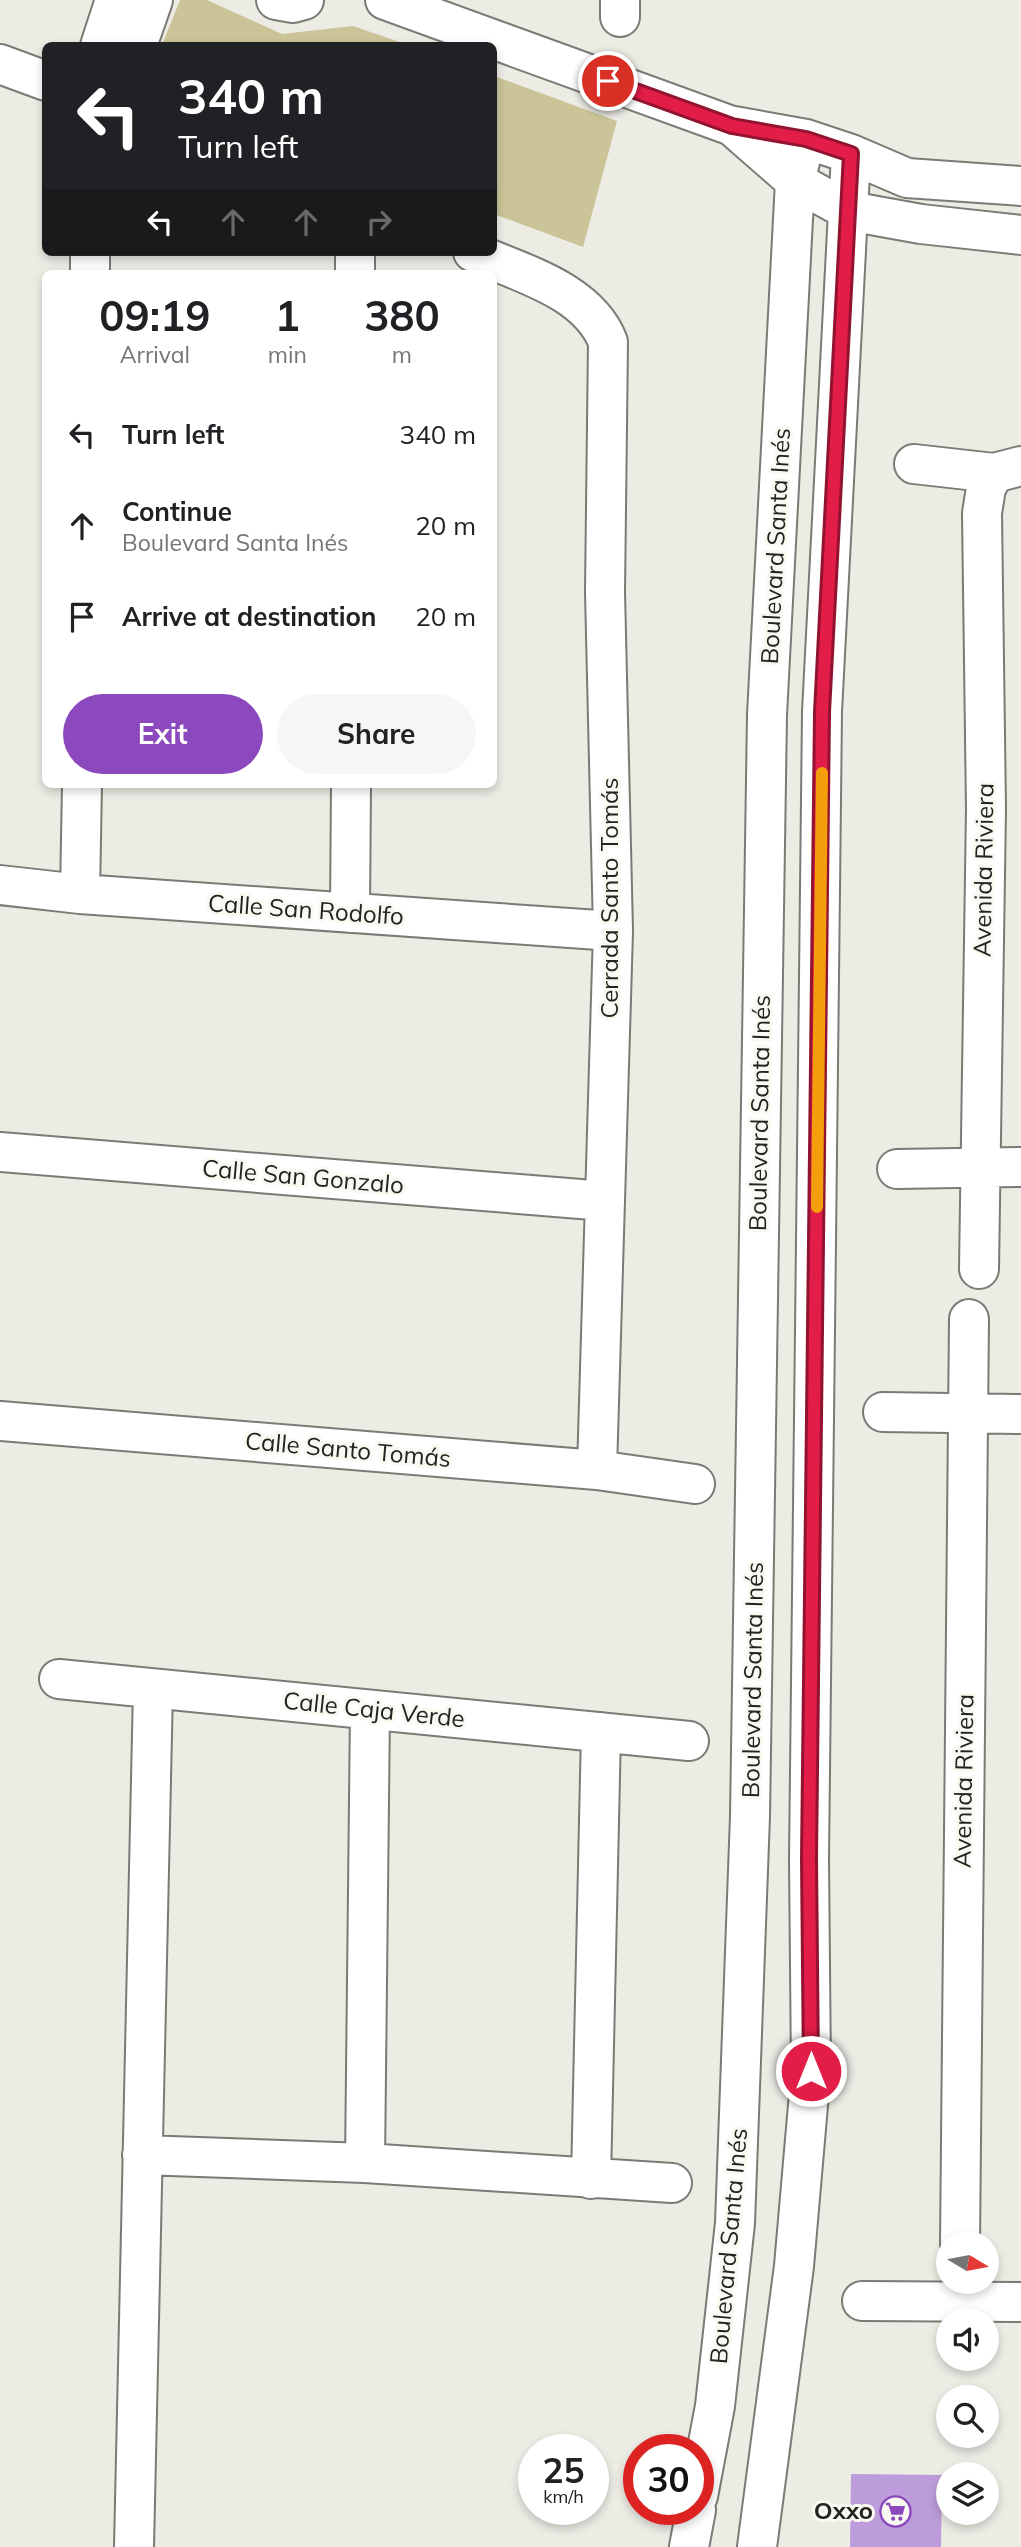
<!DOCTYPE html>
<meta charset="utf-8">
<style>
body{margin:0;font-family:Mulish,sans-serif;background:#f6f6f6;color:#202124;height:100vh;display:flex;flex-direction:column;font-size:26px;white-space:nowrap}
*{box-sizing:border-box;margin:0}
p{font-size:23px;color:#757577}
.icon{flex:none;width:38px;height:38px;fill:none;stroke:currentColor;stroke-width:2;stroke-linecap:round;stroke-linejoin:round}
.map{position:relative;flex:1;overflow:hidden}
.sheet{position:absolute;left:42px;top:270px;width:455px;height:518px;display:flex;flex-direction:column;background:#fff;border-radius:10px;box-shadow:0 4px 10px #0003}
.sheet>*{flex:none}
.top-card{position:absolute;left:42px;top:42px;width:455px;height:214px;border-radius:10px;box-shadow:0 4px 10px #0003;background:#202124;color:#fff;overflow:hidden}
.needle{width:46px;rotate:100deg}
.fabs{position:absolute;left:936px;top:2231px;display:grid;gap:14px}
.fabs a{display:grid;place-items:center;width:63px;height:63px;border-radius:50%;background:#fff;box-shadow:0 4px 10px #0003;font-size:35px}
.speed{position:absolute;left:518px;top:2434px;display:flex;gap:14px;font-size:35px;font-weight:700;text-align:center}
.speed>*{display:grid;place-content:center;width:91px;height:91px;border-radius:50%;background:#fff;box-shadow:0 4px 10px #0003;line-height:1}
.speed small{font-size:18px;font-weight:400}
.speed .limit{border:10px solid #d22;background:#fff;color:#111}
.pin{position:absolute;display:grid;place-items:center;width:60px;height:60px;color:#fff;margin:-30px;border:4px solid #fff;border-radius:50%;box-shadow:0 2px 7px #0007}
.me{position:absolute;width:77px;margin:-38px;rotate:0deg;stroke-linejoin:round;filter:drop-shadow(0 0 5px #0008)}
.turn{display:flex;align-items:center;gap:24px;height:147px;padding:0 21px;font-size:32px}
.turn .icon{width:91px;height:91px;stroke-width:2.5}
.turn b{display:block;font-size:49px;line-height:60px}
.lanes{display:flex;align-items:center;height:66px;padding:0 21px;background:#0003;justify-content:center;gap:35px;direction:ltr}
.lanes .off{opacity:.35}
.eta{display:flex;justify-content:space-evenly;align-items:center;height:119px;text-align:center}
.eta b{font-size:42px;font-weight:700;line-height:49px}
.button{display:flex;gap:14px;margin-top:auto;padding:14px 21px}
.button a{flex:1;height:80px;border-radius:42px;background:#8c49bd;color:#fff;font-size:28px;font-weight:700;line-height:80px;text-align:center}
.button a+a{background:#f6f6f6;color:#202124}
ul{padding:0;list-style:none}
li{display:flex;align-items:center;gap:21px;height:91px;padding:0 21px}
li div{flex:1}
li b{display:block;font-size:26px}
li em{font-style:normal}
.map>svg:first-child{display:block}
.green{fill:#cbc499}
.building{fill:#bd9cdb}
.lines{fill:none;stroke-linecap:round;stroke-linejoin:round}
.minor-casing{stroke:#7b7a74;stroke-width:42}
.minor{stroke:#fff;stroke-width:38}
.route-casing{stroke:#92132f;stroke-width:18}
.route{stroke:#e11d48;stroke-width:12}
.slow{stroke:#f59e0b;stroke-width:12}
.labels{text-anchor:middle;stroke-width:6;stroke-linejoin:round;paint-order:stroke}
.street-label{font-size:24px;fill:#232320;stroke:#f9f8f1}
.poi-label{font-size:24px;font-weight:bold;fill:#232320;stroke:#f9f8f1;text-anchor:end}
</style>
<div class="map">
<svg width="1021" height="2547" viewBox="0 0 1021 2547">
<rect width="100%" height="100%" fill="#ecebe4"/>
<!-- green -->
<path class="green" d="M180,0H207L282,34L353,26L408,45H162Z
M494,76L617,121L583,247L494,214Z"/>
<!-- building -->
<path class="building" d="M851,2474L942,2475L941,2547H850Z"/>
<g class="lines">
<defs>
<path id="minor" d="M276,0L293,3L304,0
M385,0L732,126L795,181L767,715L750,1816L735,2223L715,2406L698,2496
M620,17V0
M100,46L115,0
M137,46L153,0
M0,64L46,81
M734,126L806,139L851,154L907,178L1021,186
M801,158L795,181L849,211L921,224L1021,235
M473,252C520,273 588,290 608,342L605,592L613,931L597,1470
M90,273V252
M355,273V252
M914,464L994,473L1021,466
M0,885L80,894L613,931
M80,894L82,784
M350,913L351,784
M0,1152L605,1201
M897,1169L1021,1167
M979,1269L986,809L982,513L986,488L994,473
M883,1412L1021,1414
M0,1421L597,1470L695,1484
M59,1679L689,1741
M142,2155L365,2163L672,2183
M365,2163L370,1710
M591,2179L601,1732
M960,2244L969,1319
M862,2301L1021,2302
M134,2547L153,1689
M689,2547L696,2510
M757,2547L794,2266L811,2071L809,1859L822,712L851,154"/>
</defs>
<!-- minor casing -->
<use href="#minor" class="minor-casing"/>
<!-- minor -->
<use href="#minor" class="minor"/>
</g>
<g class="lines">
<defs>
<path id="route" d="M608,81L732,126L806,139L851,154L822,712L809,1858L811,2071"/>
</defs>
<!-- route casing -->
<use href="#route" class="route-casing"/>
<!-- route -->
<use href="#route" class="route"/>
<!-- slow -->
<path class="slow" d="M817,1207L822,773"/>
</g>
<!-- icons -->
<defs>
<symbol id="supermarket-ring" viewBox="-11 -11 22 22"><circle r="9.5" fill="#f9f8f1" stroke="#8c49bd" stroke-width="1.5"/><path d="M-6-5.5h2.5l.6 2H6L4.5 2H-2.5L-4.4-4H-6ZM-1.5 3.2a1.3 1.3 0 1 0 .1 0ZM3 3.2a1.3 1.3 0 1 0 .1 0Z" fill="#8c49bd"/></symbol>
</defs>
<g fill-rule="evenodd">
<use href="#supermarket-ring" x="878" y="2494" width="35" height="35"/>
</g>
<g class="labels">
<!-- street labels -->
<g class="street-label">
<text transform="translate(776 546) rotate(-87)" y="8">Boulevard Santa Inés</text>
<text transform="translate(984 870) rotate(-89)" y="8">Avenida Riviera</text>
<text transform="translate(610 898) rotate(-90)" y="8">Cerrada Santo Tomás</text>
<text transform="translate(306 910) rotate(4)" y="8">Calle San Rodolfo</text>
<text transform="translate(760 1113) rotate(-89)" y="8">Boulevard Santa Inés</text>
<text transform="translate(303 1177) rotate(5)" y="8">Calle San Gonzalo</text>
<text transform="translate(348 1450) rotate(5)" y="8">Calle Santo Tomás</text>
<text transform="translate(753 1680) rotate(-89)" y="8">Boulevard Santa Inés</text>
<text transform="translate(374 1710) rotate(6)" y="8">Calle Caja Verde</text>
<text transform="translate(964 1781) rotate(-89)" y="8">Avenida Riviera</text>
<text transform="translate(729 2246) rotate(-85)" y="8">Boulevard Santa Inés</text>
</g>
<!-- poi labels -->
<g class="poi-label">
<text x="873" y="2519">Oxxo</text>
</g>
</g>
</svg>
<div class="fabs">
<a><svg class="needle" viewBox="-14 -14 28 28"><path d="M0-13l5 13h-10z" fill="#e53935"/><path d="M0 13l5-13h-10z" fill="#757577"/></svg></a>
<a><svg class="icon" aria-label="sound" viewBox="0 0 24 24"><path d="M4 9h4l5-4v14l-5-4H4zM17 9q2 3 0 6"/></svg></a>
<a><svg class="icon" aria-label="search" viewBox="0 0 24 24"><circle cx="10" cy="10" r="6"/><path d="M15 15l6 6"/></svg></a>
<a><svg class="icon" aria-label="layers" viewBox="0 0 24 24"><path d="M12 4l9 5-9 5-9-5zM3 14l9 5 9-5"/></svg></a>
</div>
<div class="speed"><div>25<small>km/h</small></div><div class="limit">30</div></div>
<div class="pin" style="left:608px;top:81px;background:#d93025"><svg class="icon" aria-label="arrive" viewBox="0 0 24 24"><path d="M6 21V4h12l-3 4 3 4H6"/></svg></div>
<svg class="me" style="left:811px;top:2071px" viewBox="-20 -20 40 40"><circle r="17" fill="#e11d48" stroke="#fff" stroke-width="3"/><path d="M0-11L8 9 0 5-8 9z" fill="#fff"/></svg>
<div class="top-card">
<div class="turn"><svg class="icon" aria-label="left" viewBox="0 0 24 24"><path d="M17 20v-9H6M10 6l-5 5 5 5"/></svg><div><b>340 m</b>Turn left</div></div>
<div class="lanes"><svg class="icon" aria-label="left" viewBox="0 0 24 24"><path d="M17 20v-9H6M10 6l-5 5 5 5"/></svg><svg class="icon off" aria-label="ahead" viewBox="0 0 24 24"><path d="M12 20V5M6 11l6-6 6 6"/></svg><svg class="icon off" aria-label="ahead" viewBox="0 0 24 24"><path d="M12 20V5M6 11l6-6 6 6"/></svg><svg class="icon off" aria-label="right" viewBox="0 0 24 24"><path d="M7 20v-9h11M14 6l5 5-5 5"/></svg></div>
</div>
<section class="sheet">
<div class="eta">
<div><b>09:19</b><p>Arrival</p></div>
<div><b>1</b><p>min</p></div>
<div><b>380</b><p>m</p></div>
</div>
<ul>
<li><svg class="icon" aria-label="left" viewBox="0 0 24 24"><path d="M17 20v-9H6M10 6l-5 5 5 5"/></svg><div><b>Turn left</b></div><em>340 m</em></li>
<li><svg class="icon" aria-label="ahead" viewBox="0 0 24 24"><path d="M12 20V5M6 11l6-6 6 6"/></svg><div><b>Continue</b><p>Boulevard Santa Inés</p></div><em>20 m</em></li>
<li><svg class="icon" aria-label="arrive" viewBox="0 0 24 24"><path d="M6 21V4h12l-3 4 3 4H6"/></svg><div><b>Arrive at destination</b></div><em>20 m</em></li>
</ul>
<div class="button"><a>Exit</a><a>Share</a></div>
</section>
</div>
